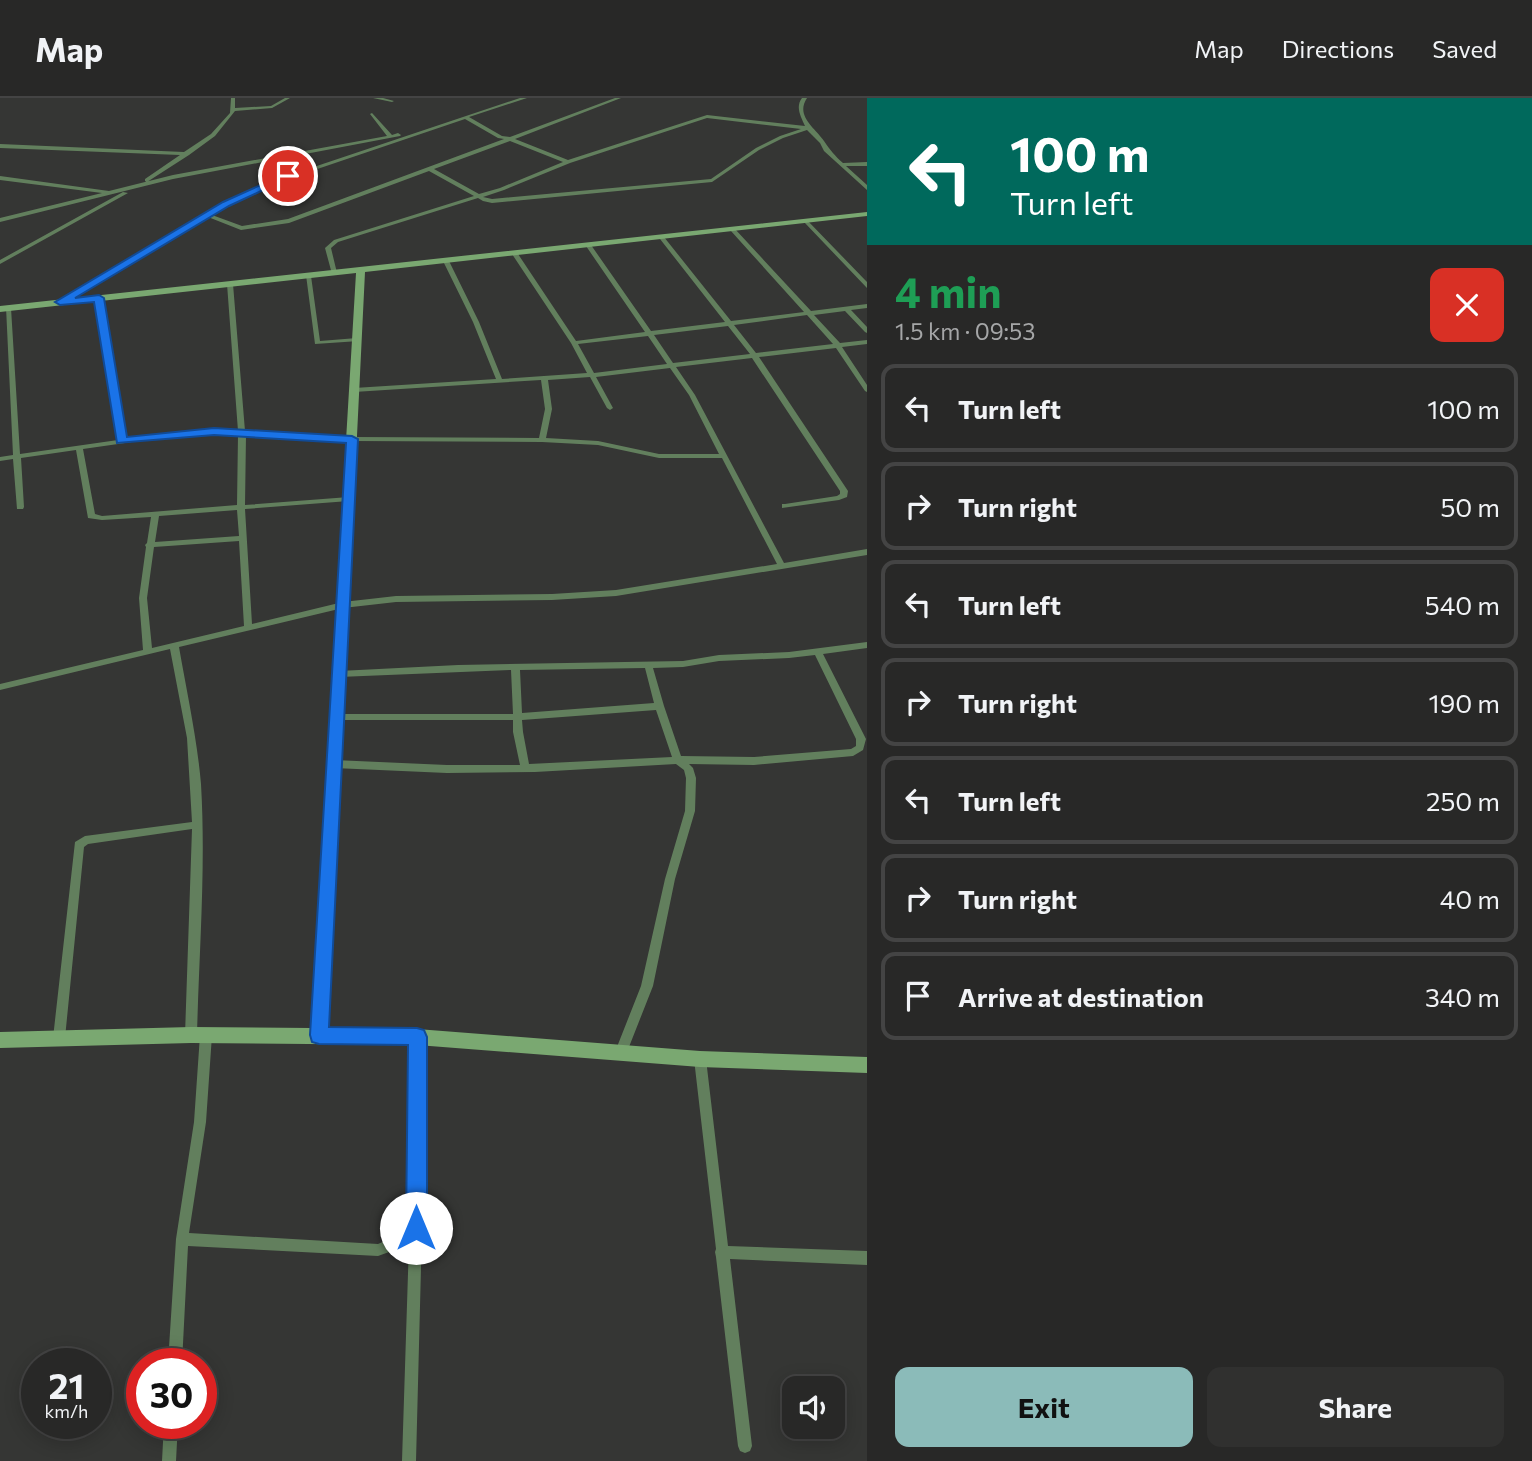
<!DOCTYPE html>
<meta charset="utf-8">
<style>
body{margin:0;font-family:Commissioner,sans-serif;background:#30302f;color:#f1f3f6;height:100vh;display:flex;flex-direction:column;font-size:26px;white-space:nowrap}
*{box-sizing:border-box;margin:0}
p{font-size:23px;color:#a5a6a7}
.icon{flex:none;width:38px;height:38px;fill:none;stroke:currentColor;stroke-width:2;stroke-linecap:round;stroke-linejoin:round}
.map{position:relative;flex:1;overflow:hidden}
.panel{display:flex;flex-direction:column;background:#282827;width:665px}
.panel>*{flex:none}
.top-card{background:#00695c;color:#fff;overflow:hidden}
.buttons{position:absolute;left:782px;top:1278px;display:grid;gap:14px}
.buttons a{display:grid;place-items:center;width:63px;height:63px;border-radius:14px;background:#282827;box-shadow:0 4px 18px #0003,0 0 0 2px #444;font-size:35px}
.speed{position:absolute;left:21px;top:1250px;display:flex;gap:14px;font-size:35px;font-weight:700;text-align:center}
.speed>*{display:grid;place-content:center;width:91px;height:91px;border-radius:50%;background:#282827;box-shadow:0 4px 18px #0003,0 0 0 2px #444;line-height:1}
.speed small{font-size:18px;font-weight:400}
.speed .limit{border:10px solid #d22;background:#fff;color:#111}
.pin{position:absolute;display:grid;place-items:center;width:60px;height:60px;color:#fff;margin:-30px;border:4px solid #fff;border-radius:50%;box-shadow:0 2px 7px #0007}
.me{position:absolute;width:77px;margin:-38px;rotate:0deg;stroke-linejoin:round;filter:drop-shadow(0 0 5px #0008)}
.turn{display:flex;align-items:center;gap:24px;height:147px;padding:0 28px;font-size:32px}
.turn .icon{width:91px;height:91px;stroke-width:2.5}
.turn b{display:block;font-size:49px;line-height:60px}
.round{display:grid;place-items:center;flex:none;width:74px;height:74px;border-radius:14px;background:#30302f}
.headline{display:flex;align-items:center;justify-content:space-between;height:119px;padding:0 28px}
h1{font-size:42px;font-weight:700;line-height:52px;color:#1e9e55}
.cta{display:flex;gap:14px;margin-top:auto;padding:14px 28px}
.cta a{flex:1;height:80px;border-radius:14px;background:#8bbbb9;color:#111;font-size:28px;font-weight:700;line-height:80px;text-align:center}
.cta a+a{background:#30302f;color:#f1f3f6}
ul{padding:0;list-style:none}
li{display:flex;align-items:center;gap:21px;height:88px;margin:0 14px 10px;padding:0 14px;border:4px solid #444;border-radius:14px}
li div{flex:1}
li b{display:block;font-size:26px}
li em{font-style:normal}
header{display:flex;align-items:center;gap:42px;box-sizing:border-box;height:98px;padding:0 35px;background:#282827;border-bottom:2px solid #444}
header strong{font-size:33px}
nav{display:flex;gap:38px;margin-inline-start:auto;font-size:24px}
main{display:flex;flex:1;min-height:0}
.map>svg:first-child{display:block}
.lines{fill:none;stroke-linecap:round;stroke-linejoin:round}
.street{fill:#627f5d;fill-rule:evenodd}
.secondary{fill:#7aa871;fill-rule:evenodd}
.route{fill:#1a73e8;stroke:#114b97;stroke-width:2}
</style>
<header>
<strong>Map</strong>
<nav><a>Map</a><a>Directions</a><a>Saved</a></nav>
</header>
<main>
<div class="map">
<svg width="867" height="1363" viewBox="0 0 867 1363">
<rect width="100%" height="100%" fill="#353634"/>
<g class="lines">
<!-- street -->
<path class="street" d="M231,0H235V10L271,8L285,0H290L272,10L235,13L215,38L189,57L147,84L145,83V81L180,57L0,50V46L184,54L211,36L230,15Z
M373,0H383L394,3L392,4Z
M520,0H527L469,19L502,38L510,39L615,0H621L515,41L568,62L707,17L805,28C801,19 795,9 802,0H807C795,18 815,30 824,43C830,52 835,58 843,65L867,64V68H846L867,87V92L824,53L820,45L807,32L783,40L759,52L712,84L492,105L483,103L478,100L338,144L331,150L337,175L332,176L325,150L334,142L474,98L429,73L289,125L241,132L208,119L62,205L57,204L224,105L272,83ZM707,20L801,31L780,38L756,50L711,81L492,101L483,99L504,92L570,65ZM465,21L498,40L504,41L288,121L242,128L212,117L228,107L276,85ZM510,43L563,64L500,90L479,96L434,71Z
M372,15L392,37L398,35L401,37L400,38L173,81L0,124V120L102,95L0,82V78L109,93L173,77L387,38L370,16Z
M123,94L128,95L0,166V162Z
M806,121L867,184V190L804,124L803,123Z
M731,131H735L811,213L867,206V210L851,212L867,229V235L865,234L845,213L814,217L840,245L867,242V246L842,249L867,287V294L865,293L836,250L759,259L848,393L847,399L839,402L782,410V406H785L837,398L840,396V393L752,260L676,269L695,297L784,465L867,451V457L616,498L552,502L396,504L343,510L179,549C187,595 197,640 201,686C206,770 199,854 197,937L195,941L191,942L187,941L185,937L192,731L88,746L84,749L65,940L63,944L59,945L55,944L53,940L75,744L85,738L192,724L187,640L170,551L0,592V586L143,552L139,500L146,449L145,447L147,445L151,419L102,422L88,420L76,352L21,360L24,409L23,411H17L13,361L0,363V359L13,357L6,209L11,210L20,356L118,342L95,200L98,198L101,200L125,341L181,333H238L227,186L230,184L233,186L245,333L352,339L539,340L545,311L541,282L354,294L351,292L354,290L496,281L473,224L443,163L446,161L449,163L479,224L502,281L587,275L571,245L512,156L515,154L518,156L576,243L645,234L586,148L589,146L591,147L651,233L725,224L660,141L659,140L662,138L664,139L731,223L804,214L731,133ZM807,217L833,246L756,255L734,227ZM728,228L750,256L673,265L654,237ZM648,238L667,266L594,275L578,246ZM670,270L689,297L719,356H659L598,343L546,340L552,311L548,282L590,279L607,310L610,312L613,310L596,279ZM181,337H238L237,407L102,418L95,416L83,351ZM246,337L352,343L542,344L598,347L659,360H722L777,466L616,492L552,496L396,498L343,504L252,526L245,411L349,403L353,401L349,399L245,407ZM237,412L239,438L155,444L159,418ZM239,443L244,528L152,550L147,500L154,449Z
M306,177L311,178L320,243L357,240L360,242L359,243L315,246Z
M867,544V550L823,556L866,641L863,652L853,658L754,667L689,666L693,670L696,680L695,713L675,781L653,888L627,954L625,958L621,959L617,958L615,954L641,888L665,781L685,713L686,680L684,672L676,666L535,674L447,675L334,670L329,666L334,662L447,667H520L513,634V622H337L332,619L337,616H513L511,572L339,579L335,576L339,573L458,567L683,563L719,557L789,554ZM815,557L856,641V648L851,651L754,659L681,658L664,608L653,570L683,569L719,563L789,560ZM645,570L654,605L522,615L520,572ZM656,612L672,659L529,666L523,634L522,622Z
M206,932L210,933L212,937L206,1024L189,1135L378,1146L394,1139L410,1128L411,939L413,935L417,934L421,935L423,939L422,1131L416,1363H402L409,1144L403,1149L378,1158L188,1148L182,1265H168L176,1141L194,1024L200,937L202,933Z
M700,956L704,957L706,961L728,1148L867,1153V1167L730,1161L752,1348L750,1353L745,1355L740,1353L738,1348L716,1159L715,1154L716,1151L694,961L696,957Z
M164,1325H178L176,1363H162Z"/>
<!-- secondary -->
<path class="secondary" d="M867,114V118L365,174L328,931H417L700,953L867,959V975L700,969L417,947L191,945L0,950V934L191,929L311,930L356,175L0,214V208Z"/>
</g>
<!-- route -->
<path class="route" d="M285,76L293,78L229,108L75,200L99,197L104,200L127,339L214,330L352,338L358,341L329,929L417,930L424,932L427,939V1130L424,1138L416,1141L409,1138L406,1130L408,947L319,946L312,944L310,937L346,345L214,337L117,345L94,204L60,207L55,204L223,104Z"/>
</svg>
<div class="buttons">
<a><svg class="icon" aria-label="sound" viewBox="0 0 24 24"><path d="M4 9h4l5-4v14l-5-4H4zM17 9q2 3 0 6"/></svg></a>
</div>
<div class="speed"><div>21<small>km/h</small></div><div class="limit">30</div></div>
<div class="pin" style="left:288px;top:78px;background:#d93025"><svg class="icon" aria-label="arrive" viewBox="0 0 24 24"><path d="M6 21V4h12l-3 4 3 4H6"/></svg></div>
<svg class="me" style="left:416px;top:1130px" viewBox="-20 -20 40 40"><circle r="19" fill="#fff"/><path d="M0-13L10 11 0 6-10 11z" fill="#1a73e8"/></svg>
</div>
<section class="panel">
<div class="top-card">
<div class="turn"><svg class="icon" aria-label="left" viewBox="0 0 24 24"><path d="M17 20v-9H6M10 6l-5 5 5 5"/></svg><div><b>100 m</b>Turn left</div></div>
</div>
<div class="headline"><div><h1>4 min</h1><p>1.5 km · 09:53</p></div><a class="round" style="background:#d93025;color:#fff"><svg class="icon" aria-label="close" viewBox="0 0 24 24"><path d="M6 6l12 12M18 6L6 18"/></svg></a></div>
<ul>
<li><svg class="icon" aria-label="left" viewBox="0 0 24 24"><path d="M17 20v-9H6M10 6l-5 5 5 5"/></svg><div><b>Turn left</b></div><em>100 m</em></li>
<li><svg class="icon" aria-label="right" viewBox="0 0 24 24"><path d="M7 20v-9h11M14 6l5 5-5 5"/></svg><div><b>Turn right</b></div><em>50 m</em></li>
<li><svg class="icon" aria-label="left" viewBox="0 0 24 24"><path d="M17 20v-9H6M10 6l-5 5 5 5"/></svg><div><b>Turn left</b></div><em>540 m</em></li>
<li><svg class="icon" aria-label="right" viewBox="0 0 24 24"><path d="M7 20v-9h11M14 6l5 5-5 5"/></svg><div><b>Turn right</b></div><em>190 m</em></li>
<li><svg class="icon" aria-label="left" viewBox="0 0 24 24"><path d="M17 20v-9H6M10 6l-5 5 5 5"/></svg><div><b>Turn left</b></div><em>250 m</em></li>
<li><svg class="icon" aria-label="right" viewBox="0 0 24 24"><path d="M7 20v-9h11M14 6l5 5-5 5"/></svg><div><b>Turn right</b></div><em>40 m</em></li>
<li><svg class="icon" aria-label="arrive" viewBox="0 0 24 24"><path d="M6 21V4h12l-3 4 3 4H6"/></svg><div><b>Arrive at destination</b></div><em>340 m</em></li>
</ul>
<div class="cta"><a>Exit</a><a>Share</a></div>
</section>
</main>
